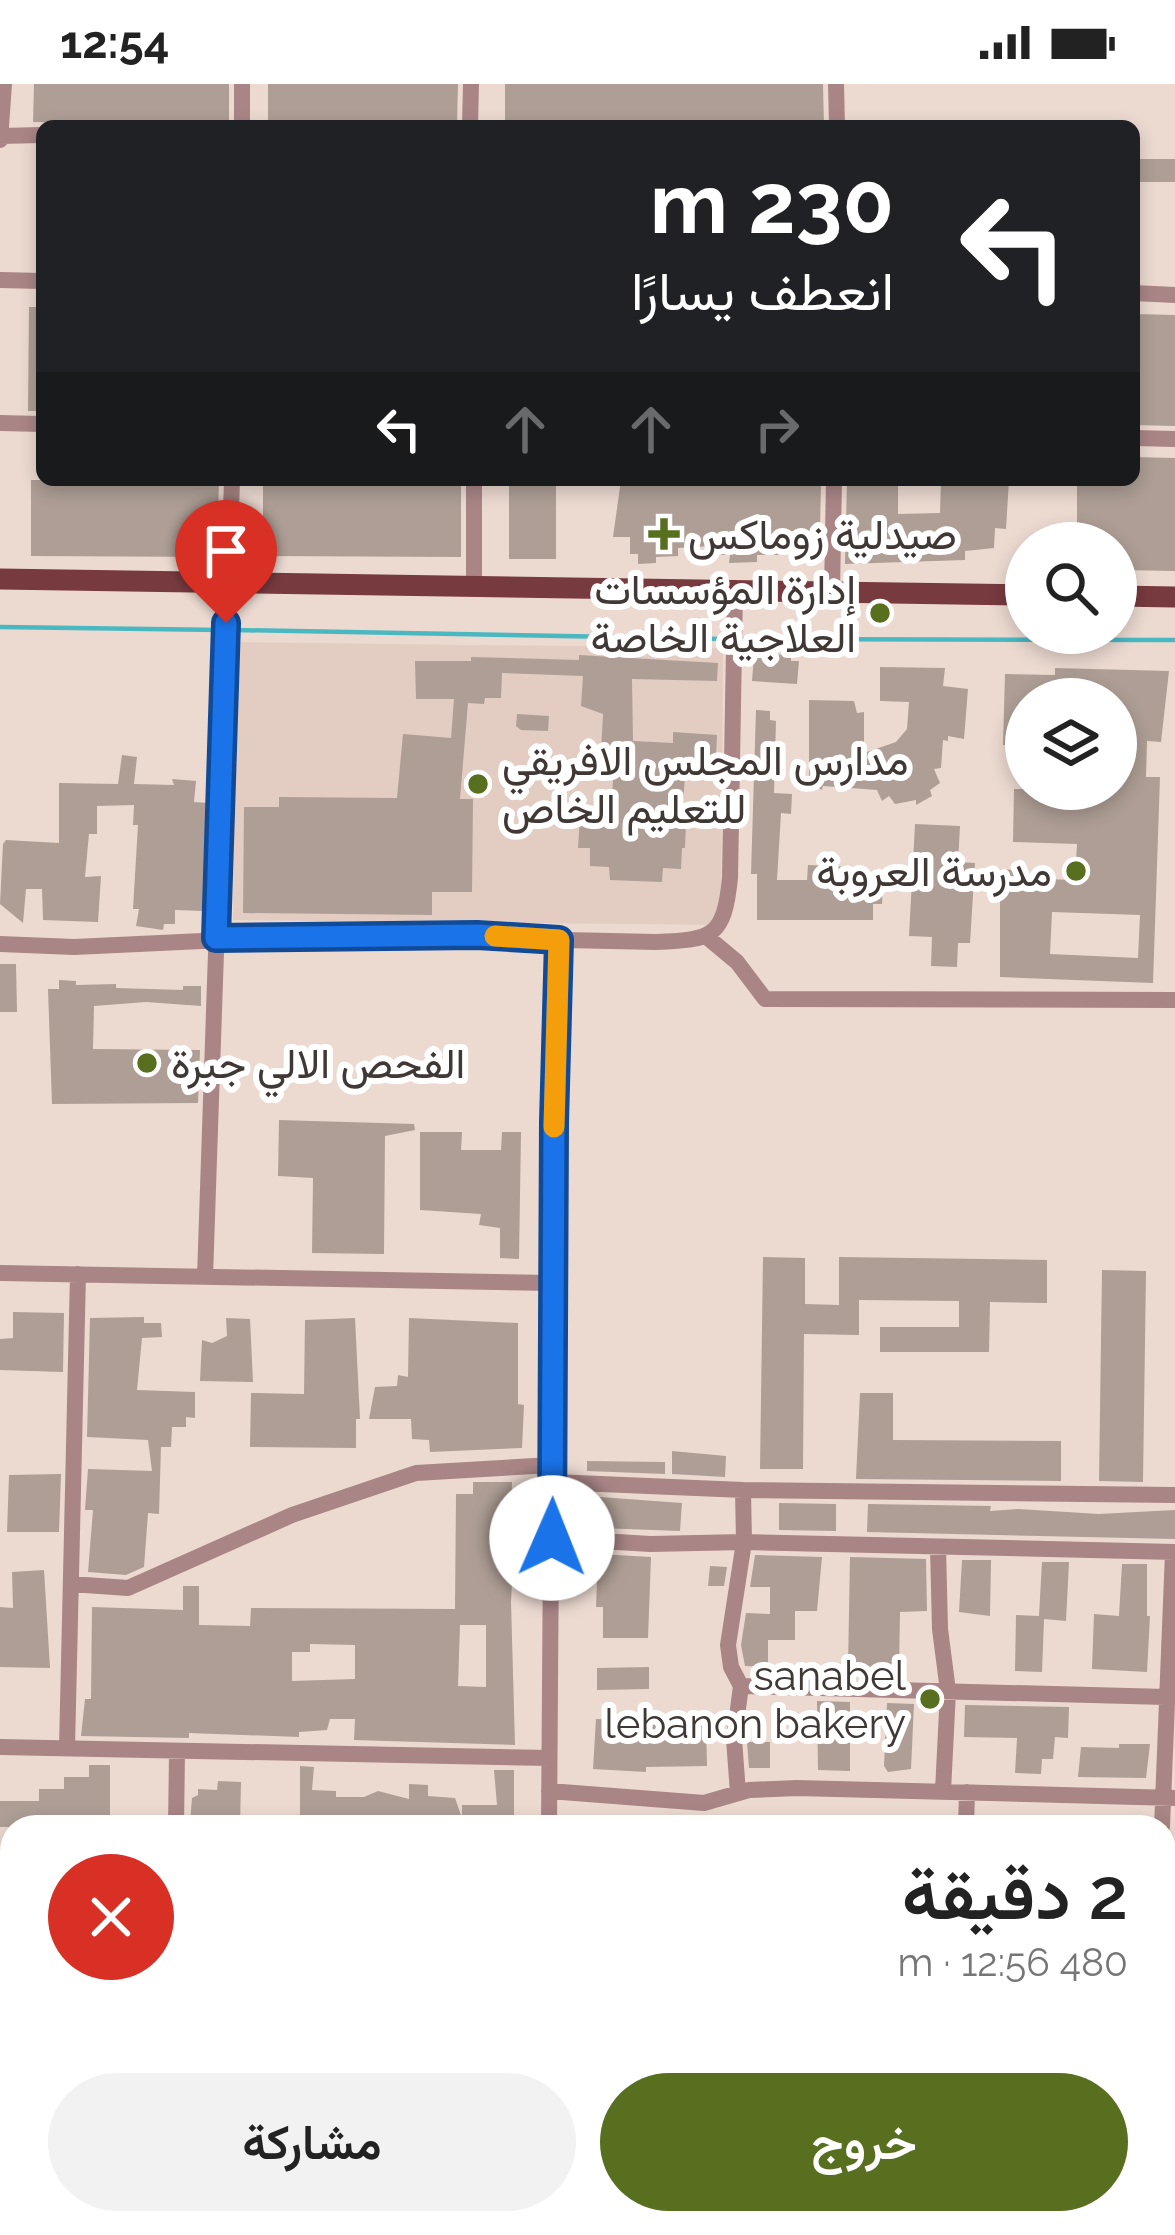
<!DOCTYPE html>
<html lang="ar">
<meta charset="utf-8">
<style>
body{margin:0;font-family:Raleway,Vazirmatn,sans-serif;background:#f2f2f2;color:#222;direction:rtl;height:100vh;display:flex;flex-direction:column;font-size:45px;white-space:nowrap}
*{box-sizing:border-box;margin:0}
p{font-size:39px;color:#767676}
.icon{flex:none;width:66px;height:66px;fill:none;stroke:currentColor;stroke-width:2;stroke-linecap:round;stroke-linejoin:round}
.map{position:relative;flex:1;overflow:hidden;direction:ltr}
.sheet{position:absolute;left:0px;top:1731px;width:1176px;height:420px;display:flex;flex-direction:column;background:#fff;border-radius:36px 36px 0 0;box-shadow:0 6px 18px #0003;direction:rtl}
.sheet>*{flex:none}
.banner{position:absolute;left:36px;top:36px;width:1104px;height:366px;border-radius:18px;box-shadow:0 6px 18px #0003;direction:rtl;background:#202124;color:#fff;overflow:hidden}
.fabs{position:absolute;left:1005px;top:438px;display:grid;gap:24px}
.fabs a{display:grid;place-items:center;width:132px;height:132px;border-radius:50%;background:#fff;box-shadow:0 6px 18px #0003;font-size:60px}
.pin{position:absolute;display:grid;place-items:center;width:102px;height:102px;color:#fff;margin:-123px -51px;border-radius:50% 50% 50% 0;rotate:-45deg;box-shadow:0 0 12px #0007}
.pin .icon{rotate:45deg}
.me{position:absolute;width:132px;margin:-66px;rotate:1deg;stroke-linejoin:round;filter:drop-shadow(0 0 9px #0008)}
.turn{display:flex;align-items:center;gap:42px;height:252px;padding:0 48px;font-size:54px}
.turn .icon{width:156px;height:156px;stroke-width:2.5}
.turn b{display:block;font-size:84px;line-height:102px}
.lanes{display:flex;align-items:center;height:114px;padding:0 48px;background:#0003;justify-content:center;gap:60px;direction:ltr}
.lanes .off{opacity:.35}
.round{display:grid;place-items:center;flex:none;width:126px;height:126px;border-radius:63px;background:#f2f2f2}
.head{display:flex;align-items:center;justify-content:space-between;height:204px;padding:0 48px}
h1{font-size:72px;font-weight:600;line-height:90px}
.button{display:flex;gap:24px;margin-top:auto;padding:24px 48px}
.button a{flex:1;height:138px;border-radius:72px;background:#576f1f;color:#fff;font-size:48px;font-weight:600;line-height:138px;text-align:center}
.button a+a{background:#f2f2f2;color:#222}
.status{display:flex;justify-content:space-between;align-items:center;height:84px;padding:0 60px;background:#fff;direction:ltr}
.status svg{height:33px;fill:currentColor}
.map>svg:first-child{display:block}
.education{fill:#e3ccc1}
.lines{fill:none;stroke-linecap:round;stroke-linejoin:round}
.stream{stroke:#4ab8c1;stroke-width:4.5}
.building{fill:#ae9e95;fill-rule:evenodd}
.minor{stroke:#a98586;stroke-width:16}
.major{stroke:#773a3f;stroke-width:21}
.route-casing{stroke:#114b97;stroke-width:30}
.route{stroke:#1a73e8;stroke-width:21}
.slow{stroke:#f59e0b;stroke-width:21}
.poi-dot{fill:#576f1f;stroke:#fff;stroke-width:4.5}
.labels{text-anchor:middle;stroke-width:12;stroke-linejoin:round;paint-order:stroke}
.poi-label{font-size:42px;fill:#3f3835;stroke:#fff;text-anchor:start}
</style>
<div class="status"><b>12:54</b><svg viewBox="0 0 49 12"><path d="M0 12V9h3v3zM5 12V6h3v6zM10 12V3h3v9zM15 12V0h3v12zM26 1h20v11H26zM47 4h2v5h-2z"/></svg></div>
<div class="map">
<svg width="1175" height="2151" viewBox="0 0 1175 2151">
<rect width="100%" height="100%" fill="#ecdad1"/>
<!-- education -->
<path class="education" d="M236,558L723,564L721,841L233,836Z"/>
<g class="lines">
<!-- stream -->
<path class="stream" d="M0,543L222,546
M234,546L726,555
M738,555L1175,556"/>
</g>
<!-- building -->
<path class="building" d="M34,0H229V42L33,38Z
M268,0H458L457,40L268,41Z
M505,0H823L824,42H505Z
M1134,75H1175V98H1134Z
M29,223H42V327H28Z
M1134,230L1175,231V342L1134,341Z
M1134,373L1175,374V487L1116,486V459H1077V396H1134Z
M31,396H219L217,473L31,472Z
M263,396H461V473L263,472Z
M509,396H556V475H509Z
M621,396H821L820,448L789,447L794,458L778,466V471H757V478L729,479L730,471H712V462L678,464V472L656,473V479L638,480V470H630V453H613Z
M847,396H898V430L940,429L941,396H1009L1006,445L995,444L994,464L965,467V476L845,480Z
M767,570L791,571V577H799L797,600L752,597L754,572Z
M579,571L718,579L717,597L632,595L633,657L673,659V648L717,651L715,693L685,691L682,736H686L685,764H682L681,785L663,784L662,798L610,796L609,783L590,782V764H578L580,733L592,734L594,713L612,714L614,678L602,677L601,668L603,630L581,622L583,592L502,589L501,614H485L484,620L468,619L460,715H473L472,808H432V831L243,829L244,723H279V713L397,714L403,650L451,654L454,615H416L415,577H471V573L579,576Z
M880,583L945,584L943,602L968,605L964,655L948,652V657L943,656L941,684L934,685L940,699L930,706L932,712L916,721V716L895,720L889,712L882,717L877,706L823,702L822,706L809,698V616L854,617L857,629L864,628V669L896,658L907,645L909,618L880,617Z
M1055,584L1169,587L1161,658L1147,657L1146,693H1160L1153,899L1000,893V785L1014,786V794L1075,796L1077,760L1013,758L1014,705H1116V615H1026V661H1003L1005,590L1055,591ZM1052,828L1140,831L1138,874L1050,870Z
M756,626L770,627V636L776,637L774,709L792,710L791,730L781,729L777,796H807L808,781L851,783L850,796H873V800H883L882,820H873V836H757V790H751Z
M517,630L549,632L548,647L521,646L516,642Z
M122,671L137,673L134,700L174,701L172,695L196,697L194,718L208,719L203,827L175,826V840H164L163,846L136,842L139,825H133L138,741H133L134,721L97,722V750H89L85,793L101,792L98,838L43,836L42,805H26L23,839L0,820L3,760L6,756L59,759V699L118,700Z
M915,740L960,742L958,778L975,779L970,859H958L957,883L931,882L932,853L909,852Z
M0,880H16L17,928H0Z
M59,896L76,897V901L116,900V904L183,906V902H201V922L146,918L94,922L93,965L200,966L198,1019L52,1020L48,905H59Z
M279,1036L414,1040L415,1046L385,1052L384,1170L312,1169L313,1094L278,1092Z
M420,1048H462L461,1066H501L502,1048H521L519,1175L500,1174V1144L479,1141L481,1130L420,1126Z
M763,1173L805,1174V1220L839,1221V1173L1047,1176V1219L990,1218L989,1268H880V1243H959V1217L859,1216V1251L804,1250L803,1385H760Z
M1102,1186L1146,1187L1143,1398L1099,1397Z
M13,1228L64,1229L63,1288L0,1286V1255L13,1254Z
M144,1233V1239H161L162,1253L142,1254L137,1306L195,1308V1334L186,1333V1343H172L171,1363H161L159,1430L148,1429L144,1483L126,1491L88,1488L93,1426H85L88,1385L152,1387L148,1356L87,1353L90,1234Z
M226,1234L250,1235L253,1298L200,1297L202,1256L212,1259L227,1252Z
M355,1234L360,1335H356V1364L250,1363L251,1309L304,1310L305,1236Z
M409,1234L518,1239V1320L524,1321L522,1364L430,1368L429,1356L412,1355L411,1335H369L375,1303L397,1302L398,1291L408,1293Z
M860,1309H893V1356L1061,1357V1397L856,1395Z
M672,1367L726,1372L725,1393L672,1390Z
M587,1377L665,1378V1390L587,1387Z
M61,1390L59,1448H7L9,1391Z
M473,1398H512L511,1430L521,1431V1460H514L511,1518L515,1661L354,1656L355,1635H330L327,1646L299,1648V1653L189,1649V1654L81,1652L85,1615H91L92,1523L183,1526V1502H199V1541L250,1542L251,1524L455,1525L456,1410H473ZM460,1541H486V1603L458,1602ZM310,1560L355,1561V1595L292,1597V1568H310Z
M600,1413L682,1419L680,1447L599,1444Z
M779,1419L836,1420V1447L779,1446Z
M868,1420L991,1422L990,1427L1018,1425L1099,1430L1175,1426V1455L867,1448Z
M598,1470L651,1473L648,1554H603V1523H596Z
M755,1471L822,1473L817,1527H795V1556H768V1583L745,1582L741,1561L746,1529L770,1530V1503H750Z
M850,1473L926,1475L927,1527L900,1528L899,1584L848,1582Z
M962,1476H991L990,1532L959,1528Z
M1042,1478H1069L1066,1537L1044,1535L1042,1588L1015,1587L1016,1531L1039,1532Z
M1122,1480H1147V1532H1150L1147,1588L1092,1585L1094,1530L1119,1532Z
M710,1482L727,1483L724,1502H708Z
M44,1486L50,1584L0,1583V1523L13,1524L12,1488Z
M649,1583V1605L597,1606V1584Z
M817,1617L850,1618V1687L818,1686Z
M887,1619L914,1620L911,1685L888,1688L884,1682Z
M965,1621L1069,1623L1068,1654L1055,1653L1053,1675H1042L1041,1690L1015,1689L1017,1654L964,1653Z
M596,1635L706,1638L707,1682L646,1683V1688L593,1685Z
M747,1658H770V1684H749Z
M1119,1660H1150L1146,1694L1078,1693L1081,1663L1119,1664Z
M89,1681H110V1742L0,1743V1717H39V1705H64V1693H89Z
M300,1682L314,1683L312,1706L336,1707V1713H364L378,1707L409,1715V1700L428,1701V1712L455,1714L462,1734V1721H497L494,1686H514V1743H300Z
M218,1697L241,1698L240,1743H194L190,1739L192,1714L198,1711V1705L217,1706Z"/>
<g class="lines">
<!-- minor -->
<path class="minor" d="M836,0L837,42
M242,42V0
M470,42L471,0
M0,52L42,51
M0,56L4,0
M0,196L42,197
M1134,209L1175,211
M0,339L42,340
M1134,354L1175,355
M474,396V503
M832,508L834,396
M707,853L737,878L765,915L1175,916
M0,860L74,863L330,851L656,858C713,856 724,853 730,794L735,506
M0,1189L553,1199
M205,1193L232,396
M553,1398L743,1406L1175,1411
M552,1454L650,1460L744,1458L1175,1468
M938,1463L940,1545L948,1607L943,1707
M71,1500L128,1504L292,1431L416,1389L552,1381
M741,1602L1166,1613
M0,1663L549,1674
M67,1664L78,1190
M549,1707L704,1719L749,1706L797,1704L1175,1714
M738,1709L734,1655L741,1602L731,1583L728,1561L744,1458L743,1406
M176,1743L177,1668
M549,1743L554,1038L559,856
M966,1743L967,1708
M1162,1743L1173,1468
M1164,1810H1175
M1164,1892L1175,1893
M0,1939L12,1942
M1164,1974H1175
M1164,2099H1175
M0,2112H12
M73,2151V2139
M541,2151V2139
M688,2151L689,2139
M1039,2151V2139"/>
<!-- major -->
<path class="major" d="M0,495L1026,511
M1116,512L1175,513"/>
</g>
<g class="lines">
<defs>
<path id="route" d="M226,539L216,854L477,851L559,856L554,1038L552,1454"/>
</defs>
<!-- route casing -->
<use href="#route" class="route-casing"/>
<!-- route -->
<use href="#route" class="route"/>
<!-- slow -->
<path class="slow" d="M495,852L559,856L554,1043"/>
</g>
<!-- markers -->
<g class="poi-dot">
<path d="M658 432h12v12h12v12h-12v12h-12v-12h-12v-12h12z"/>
<circle cx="880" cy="529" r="12"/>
<circle cx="478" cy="700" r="12"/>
<circle cx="1076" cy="787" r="12"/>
<circle cx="147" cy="979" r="12"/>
<circle cx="930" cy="1615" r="12"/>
</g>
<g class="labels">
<!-- poi labels -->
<g class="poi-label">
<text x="688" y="465">صيدلية زوماكس</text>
<text x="856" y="520" text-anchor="end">إدارة المؤسسات<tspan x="856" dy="48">العلاجية الخاصة</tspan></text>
<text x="502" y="691">مدارس المجلس الافريقي<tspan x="502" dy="48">للتعليم الخاص</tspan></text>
<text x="1052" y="802" text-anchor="end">مدرسة العروبة</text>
<text x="171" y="994">الفحص الالي جبرة</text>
<text x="906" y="1606" text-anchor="end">sanabel<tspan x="906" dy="48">lebanon bakery</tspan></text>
</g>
</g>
</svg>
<div class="fabs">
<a><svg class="icon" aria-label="search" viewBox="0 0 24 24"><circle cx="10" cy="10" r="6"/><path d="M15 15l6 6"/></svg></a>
<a><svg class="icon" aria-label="layers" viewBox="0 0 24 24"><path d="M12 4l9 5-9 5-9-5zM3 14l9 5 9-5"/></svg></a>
</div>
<div class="pin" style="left:226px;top:539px;background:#d93025"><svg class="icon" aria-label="arrive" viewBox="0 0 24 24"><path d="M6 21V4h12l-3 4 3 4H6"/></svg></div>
<svg class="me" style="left:552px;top:1454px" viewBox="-20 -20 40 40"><circle r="19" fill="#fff"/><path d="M0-13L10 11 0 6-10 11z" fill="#1a73e8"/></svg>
<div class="banner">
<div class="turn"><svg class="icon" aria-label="left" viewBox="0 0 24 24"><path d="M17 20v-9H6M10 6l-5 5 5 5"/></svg><div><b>230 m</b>انعطف يسارًا</div></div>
<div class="lanes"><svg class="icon" aria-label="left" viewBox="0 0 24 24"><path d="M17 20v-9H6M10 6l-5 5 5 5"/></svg><svg class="icon off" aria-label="ahead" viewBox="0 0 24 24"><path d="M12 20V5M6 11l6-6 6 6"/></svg><svg class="icon off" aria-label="ahead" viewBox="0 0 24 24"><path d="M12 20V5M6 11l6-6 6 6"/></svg><svg class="icon off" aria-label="right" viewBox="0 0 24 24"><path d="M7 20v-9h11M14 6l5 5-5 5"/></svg></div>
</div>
<section class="sheet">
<div class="head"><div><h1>2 دقيقة</h1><p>480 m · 12:56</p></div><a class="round" style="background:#d93025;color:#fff"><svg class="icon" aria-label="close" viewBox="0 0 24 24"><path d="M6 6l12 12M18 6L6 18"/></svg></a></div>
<div class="button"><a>خروج</a><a>مشاركة</a></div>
</section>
</div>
